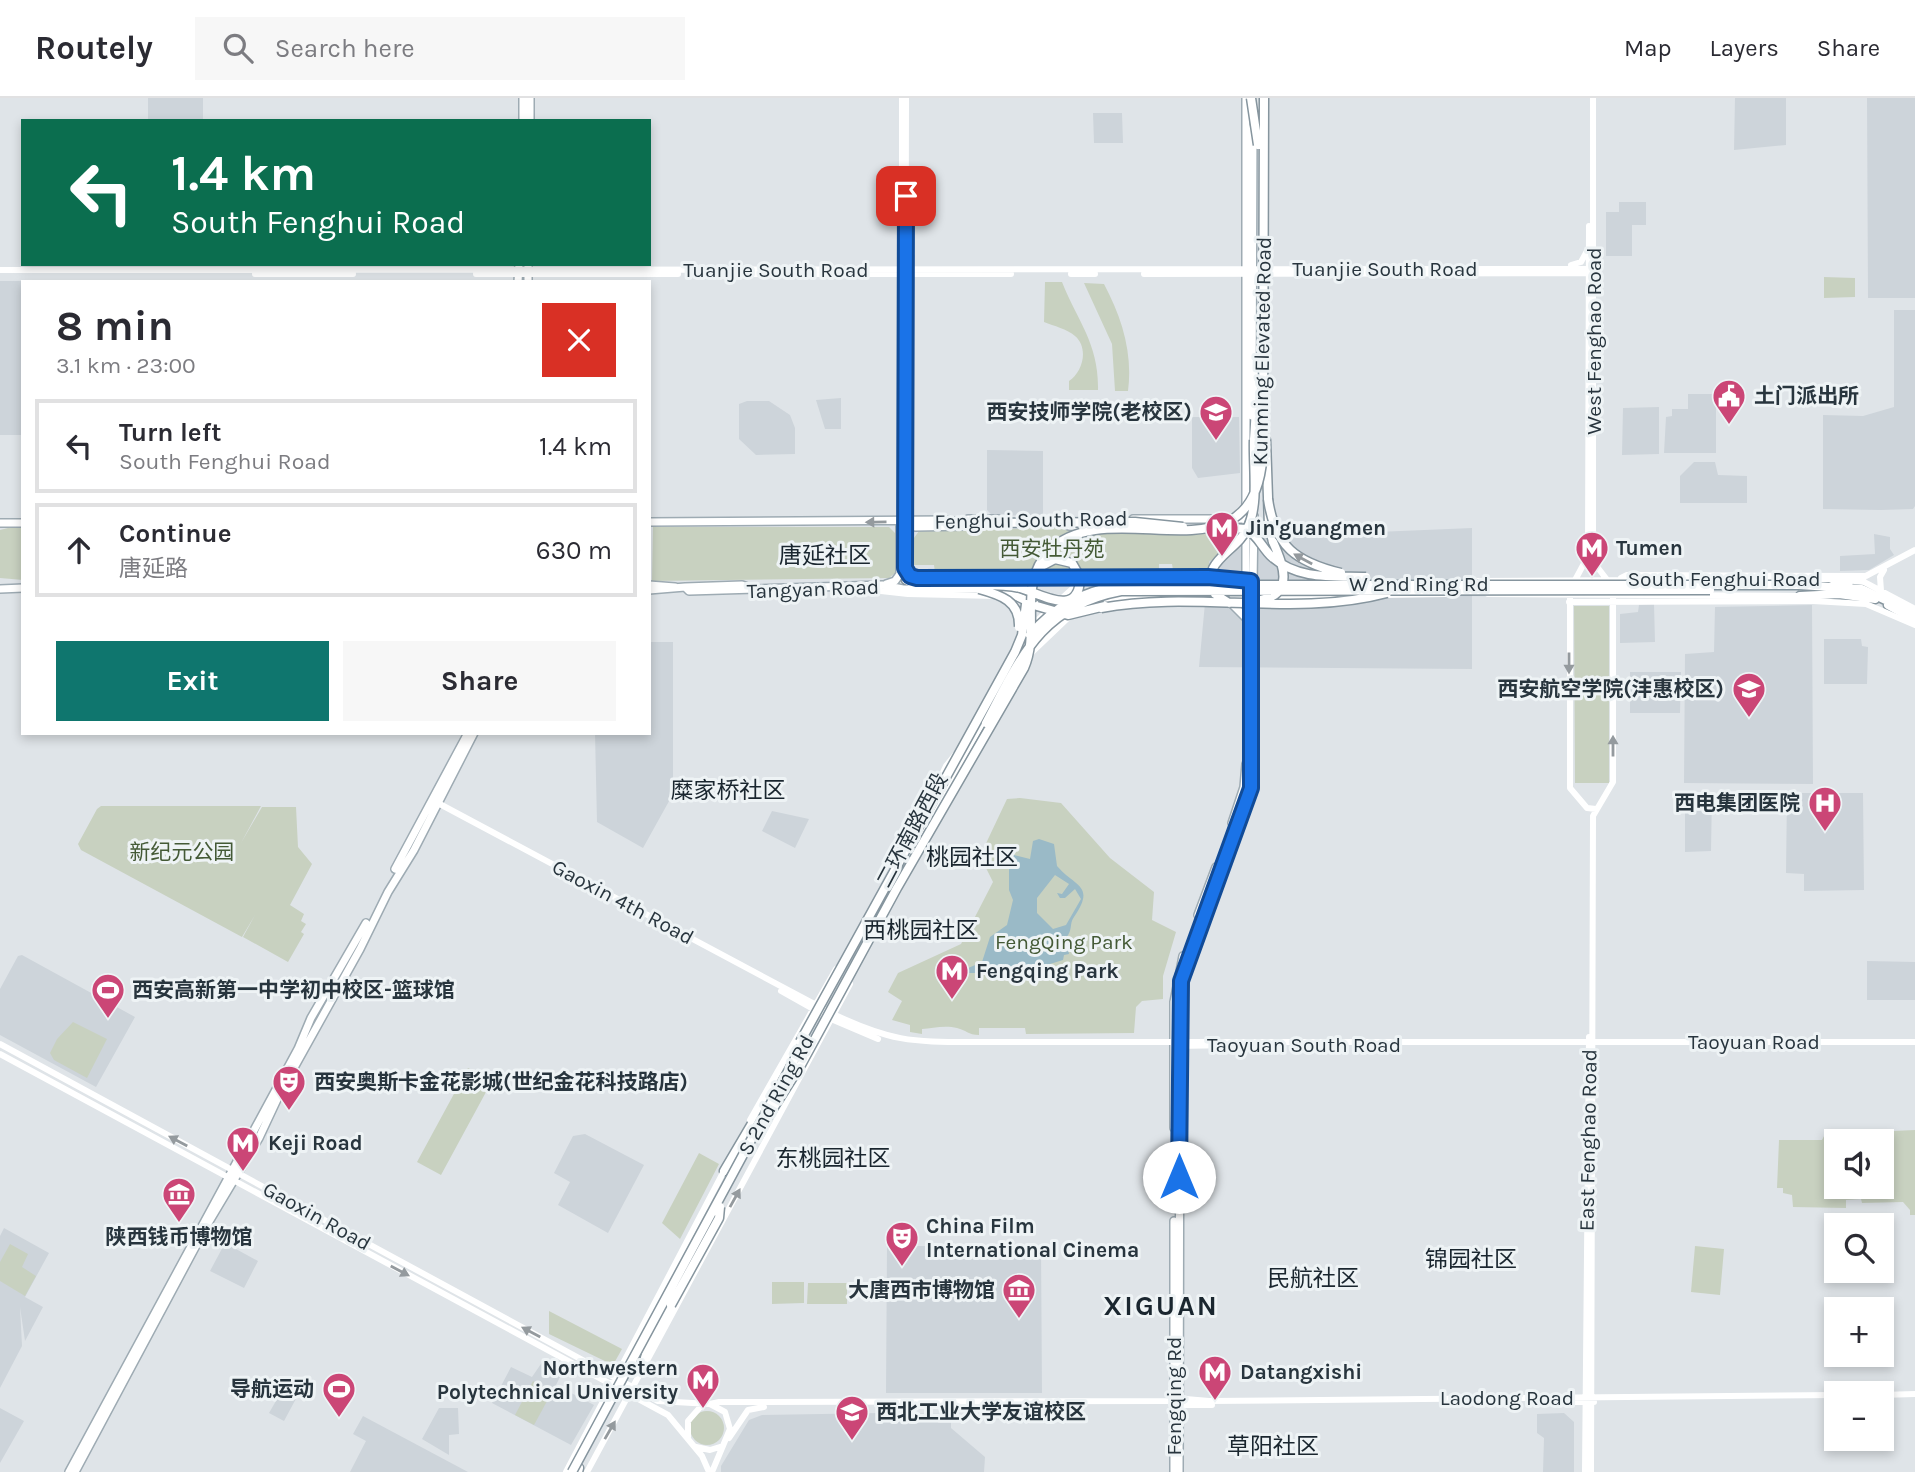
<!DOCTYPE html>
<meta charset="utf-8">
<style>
body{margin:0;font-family:Karla,"Noto Sans SC",sans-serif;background:#f7f7f7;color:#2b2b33;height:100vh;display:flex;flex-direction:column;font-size:26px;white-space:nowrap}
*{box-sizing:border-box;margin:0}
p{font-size:23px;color:#7c7c81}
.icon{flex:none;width:38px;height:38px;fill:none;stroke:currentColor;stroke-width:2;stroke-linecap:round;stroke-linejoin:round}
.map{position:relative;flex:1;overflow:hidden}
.panel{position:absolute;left:21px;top:182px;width:630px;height:455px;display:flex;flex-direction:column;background:#fff;border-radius:0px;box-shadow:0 4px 10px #0003}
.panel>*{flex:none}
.top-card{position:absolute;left:21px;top:21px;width:630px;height:147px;border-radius:0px;box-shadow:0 4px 10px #0003;background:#0b6e4f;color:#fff;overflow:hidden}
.buttons{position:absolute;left:1824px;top:1031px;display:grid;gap:14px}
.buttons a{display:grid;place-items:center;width:70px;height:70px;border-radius:0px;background:#fff;box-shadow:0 4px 10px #0003;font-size:35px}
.pin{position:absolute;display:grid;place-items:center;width:60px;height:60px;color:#fff;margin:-30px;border-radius:14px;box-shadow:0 4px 10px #0006}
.me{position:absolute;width:77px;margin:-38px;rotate:0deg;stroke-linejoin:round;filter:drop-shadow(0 0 5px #0008)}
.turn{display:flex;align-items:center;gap:24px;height:147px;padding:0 35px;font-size:32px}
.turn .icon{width:91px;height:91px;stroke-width:2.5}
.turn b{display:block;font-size:49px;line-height:60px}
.round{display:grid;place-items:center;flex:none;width:74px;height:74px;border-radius:0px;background:#f7f7f7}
.summary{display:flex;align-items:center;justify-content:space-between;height:119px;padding:0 35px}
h1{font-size:42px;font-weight:700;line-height:52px}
.button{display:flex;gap:14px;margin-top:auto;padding:14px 35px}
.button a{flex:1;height:80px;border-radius:0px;background:#0f766e;color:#fff;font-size:28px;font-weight:700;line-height:80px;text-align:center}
.button a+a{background:#f7f7f7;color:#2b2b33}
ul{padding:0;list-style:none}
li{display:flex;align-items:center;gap:21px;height:94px;margin:0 14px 10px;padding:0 21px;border:4px solid #e1e1e2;border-radius:0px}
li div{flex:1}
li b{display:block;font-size:26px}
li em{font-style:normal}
header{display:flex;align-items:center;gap:42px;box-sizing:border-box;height:98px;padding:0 35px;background:#fff;border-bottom:2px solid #e1e1e2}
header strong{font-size:33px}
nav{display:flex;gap:38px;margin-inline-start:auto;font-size:24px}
.search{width:490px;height:63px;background:#f7f7f7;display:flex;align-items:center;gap:18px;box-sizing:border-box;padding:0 24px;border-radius:0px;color:#7c7c81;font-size:26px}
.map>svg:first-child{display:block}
.built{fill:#cdd4da}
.green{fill:#c8d1c0;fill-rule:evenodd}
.water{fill:#9abac7;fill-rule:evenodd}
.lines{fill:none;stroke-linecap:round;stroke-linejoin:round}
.primary-casing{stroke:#9eabb3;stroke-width:10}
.trunk-casing{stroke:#86959e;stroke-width:11}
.secondary{stroke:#fff;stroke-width:6}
.primary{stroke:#fff;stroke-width:7}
.trunk{stroke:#fff;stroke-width:8}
.trunk-bridge-casing{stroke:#86959e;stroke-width:11;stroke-linecap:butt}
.trunk-bridge{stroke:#fff;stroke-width:8}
.oneway{fill:#949a9e}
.route-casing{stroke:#114b97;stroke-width:18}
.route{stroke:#1a73e8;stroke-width:12}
.labels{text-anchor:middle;stroke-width:6;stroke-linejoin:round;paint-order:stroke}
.street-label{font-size:21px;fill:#28353e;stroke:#eef3f5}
.poi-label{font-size:21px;font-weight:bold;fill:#28353e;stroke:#eef3f5;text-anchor:start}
.park-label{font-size:21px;fill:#445a36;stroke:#eef3f5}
.neighbourhood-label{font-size:23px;fill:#1a262f;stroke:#eef3f5}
.district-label{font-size:28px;font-weight:bold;letter-spacing:2px;fill:#1a262f;stroke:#eef3f5}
</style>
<header>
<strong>Routely</strong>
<div class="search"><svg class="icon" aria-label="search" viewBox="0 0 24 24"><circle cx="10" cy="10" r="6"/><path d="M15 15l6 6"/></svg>Search here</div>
<nav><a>Map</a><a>Layers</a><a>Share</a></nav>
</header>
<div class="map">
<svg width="1915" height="1374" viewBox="0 0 1915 1374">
<rect width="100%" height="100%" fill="#dfe4e8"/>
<!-- built -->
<path class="built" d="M148,0H203V23H148Z
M1735,0H1786V47L1734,52Z
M1867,0H1915V200H1868Z
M1093,15H1122L1123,45H1094Z
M1619,104H1646V127H1632V158H1606V114H1619Z
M0,183H29L23,184V337H0Z
M1894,212H1915V408L1913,411L1881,412L1823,411V317L1863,318L1894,309Z
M1688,296H1716V355H1664L1666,319L1672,318V311H1688Z
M841,300V331H825L816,302Z
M747,303H769L790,317L795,330V356L756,357L739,341V306Z
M1659,309V356L1622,357L1623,310Z
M1192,319H1239L1240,375L1198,380L1192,370Z
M987,352L1043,353V418L992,417L987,412Z
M1694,364H1715L1718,377L1747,378V405H1680V378Z
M1472,430V571L1199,569L1211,441Z
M1874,436L1890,439V451L1894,457L1869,472L1840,473V458L1875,456Z
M1654,506L1655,544L1620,545V516L1638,514L1639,507Z
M1812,507L1813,686L1684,685L1685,556L1714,554L1715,509Z
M1824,541H1861L1862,548L1868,549L1867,586H1824Z
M649,544H673V696L643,750L597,724L595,635H649Z
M1630,574H1681L1680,615H1630Z
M1685,695H1712L1711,753L1685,754Z
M1787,695H1863L1864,792L1804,793V776L1786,775Z
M772,713L809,721L795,750L762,733Z
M22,857L135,919L96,989L0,937V891L18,858Z
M1867,863L1915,864V902H1867Z
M585,1036L644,1067L608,1135L558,1107L570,1084L554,1075L573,1038Z
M4,1130L49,1155L25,1199L43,1209L25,1243L20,1209L22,1248L0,1290V1138Z
M225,1145L258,1163L244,1190L210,1173Z
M887,1148H1041L1042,1295H886Z
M545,1260L564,1271L556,1287L594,1307L571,1347L492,1305L511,1269L532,1279Z
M284,1289L298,1297L284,1323L269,1315Z
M0,1310L24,1323L0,1365Z
M439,1310H458L459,1336L449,1337V1357L422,1341Z
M881,1315L951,1316V1330L985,1359L984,1374H721V1368L749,1322L762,1317Z
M1564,1315L1574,1324V1374H1543L1544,1340L1537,1335V1316Z
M363,1318L468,1374H350L366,1343L353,1336Z"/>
<!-- green -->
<path class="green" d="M1824,179L1855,180V199L1824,200Z
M1045,184H1062C1078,224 1099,246 1098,292H1069V283C1083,274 1089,250 1075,238C1067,231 1054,228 1044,224Z
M1084,185L1104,186C1122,220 1133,255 1128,293H1115L1112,246Z
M12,429H23V482L0,480V432Z
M653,429H889L896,436V474L889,480L652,483Z
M1054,430L1098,436L1230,435L1232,456L1209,463V473L1173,472L1172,466H1159V473L935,474L934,467H914V440L919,433Z
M1574,508H1609V685H1575Z
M1020,700L1061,705L1110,760L1154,794L1152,822L1176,834L1163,878V901L1142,903L1136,909L1134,935L1026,936L1025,930H979V937C968,937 966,932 957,930C946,927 932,930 922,931V936L910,934V927L892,922L902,903L888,894L898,875L961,846L993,784L980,758L1007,701Z
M101,708H261L241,745L262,709H296L298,749L312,766L290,807L304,816L301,823L306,826L301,834L304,836L288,864L243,839L255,817L242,839L81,752L78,746L97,711Z
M73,924L107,941L87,980L54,962L50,955L57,941Z
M468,970L492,983L441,1077L417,1064Z
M1915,1032V1117H1910V1112L1903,1104L1862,1105L1861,1101L1846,1102V1110L1793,1109L1792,1097L1783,1095V1090H1777L1779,1042H1822L1825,1036ZM1836,1043H1881V1088H1836Z
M699,1055L719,1066L680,1141L662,1125Z
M10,1146L28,1156L22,1169L36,1178L25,1198L0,1183V1164Z
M1695,1148L1724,1151L1720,1197L1691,1194Z
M772,1184H804V1205L772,1206Z
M808,1185H847V1206H807Z
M549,1213L622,1251L613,1267L549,1236Z
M533,1283L552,1294L534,1327L515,1317Z
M690 1330a17 17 0 1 1 34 0a17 17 0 1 1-34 0Z"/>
<!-- water -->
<path class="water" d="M1039,741L1054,746L1057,768C1075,789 1096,787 1074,819C1069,826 1073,832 1066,840L1069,856L1064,857L1063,862L1040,869L1032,878L1018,879L995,868L981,875H965L966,871L982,864L990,839L1007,827L1013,802L1009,792V761L1014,757L1030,761L1033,743ZM1055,777L1069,786L1062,796L1057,795L1060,800H1065L1075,791L1081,801L1066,827L1053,831L1037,815V800Z"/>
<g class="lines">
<defs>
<path id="primary" d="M1246,0V507
M523,23V0
M530,23V0
M518,184L519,166
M528,184V166
M1252,318L1253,29
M968,421H998
M1133,421H1245
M649,424L949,422
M0,425H23
M908,425L915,429L966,428
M1069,428L1103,429
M886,486L895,483L900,476V424
M649,487L675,489
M685,489L742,487L750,490
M0,491L23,490
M649,492L685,489L689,493L882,487L903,491H979
M1229,503L1246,520
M1232,725L1244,689L1246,666
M395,771L468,635
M1198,817L1216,769
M1174,1030V904L1183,858
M69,1374L298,951L311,920L366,825
M75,1374L207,1127L259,1040L281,993L360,851L388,794L414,752L474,635
M1174,1374V1123
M1179,1374L1180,893L1186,863L1250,690L1254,418"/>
<path id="trunk" d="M1254,342L1259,262
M1266,342L1269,428L1273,444
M944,423L980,425
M905,470L906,482L914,486L982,487
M1832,481L1849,484
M1799,487L1862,491L1915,516
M989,492L1010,495L1036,507
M1800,498L1839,496L1875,501
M1888,507L1915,522
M899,772L983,622
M724,1073L800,944
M642,1271L647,1252L671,1207
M578,1374L579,1370"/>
</defs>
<!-- primary casing -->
<use href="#primary" class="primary-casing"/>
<!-- trunk casing -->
<use href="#trunk" class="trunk-casing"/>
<!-- secondary -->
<path class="secondary" d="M906,0L905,435L908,476L920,480L1208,479L1250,483
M1593,0V459L1598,470L1608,483
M902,72V0
M902,93V243
M1571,167L1581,164L1587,153
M0,172L1594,171
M255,176H353
M476,176H678
M693,176H1011
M1071,176H1095
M1144,176L1594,175
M900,424L902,352
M1864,479L1915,452
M1621,480L1627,477L1866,478
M1845,482L1864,484L1915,511
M1475,483L1835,481
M1574,484L1588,458L1589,128
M854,490L908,496L997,498
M1881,493L1880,479L1884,472
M1570,494V690L1587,710L1596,711
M1488,496L1800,498L1813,503L1866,506L1915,527
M1383,497L1446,496
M1272,499L1365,497
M1569,504L1812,503
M1081,511C1133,487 1195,501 1250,499
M1029,530L1081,483
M1029,557L1072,516
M931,699L946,668L955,657
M436,704L833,916C890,943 910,944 972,944H1915
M781,893L831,921L878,941
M0,946L658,1303L710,1306L719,1304L1170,1303L1174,1300L1209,1303L1836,1297
M1175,948L1234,947
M0,956L668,1317L702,1358L709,1374
M750,1022L836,871
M1881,1297L1915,1296
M1548,1304H1594
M710,1306L725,1314L730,1331L712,1374
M1178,1307H1212
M688,1339V1323L703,1306
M729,1340L748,1312L764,1309
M696,1349L710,1352L723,1348
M566,1374L726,1069
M587,1374L850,886
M1585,1374L1589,939
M1591,1374L1593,718L1613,684V496"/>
<!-- primary -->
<use href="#primary" class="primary"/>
<!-- trunk -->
<use href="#trunk" class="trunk"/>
<defs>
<path id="trunk-bridge" d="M1251,0L1258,47
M1268,401C1275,449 1296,464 1341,475
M980,425L1135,424L1183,429
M1218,429L1246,431C1258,437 1262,450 1272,459C1298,482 1333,478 1366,479
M982,487C995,487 1008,487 1020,490C1041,496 1080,521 1080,479L1072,465L1055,461L1040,469
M979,491C1001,497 1020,503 1019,529
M1261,502C1295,495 1283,466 1273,444
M1229,505L1215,496C1198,462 1237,455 1248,429C1259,405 1253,369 1254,342
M1037,508L1068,517L1105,508
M1101,510C1195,492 1294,520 1387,495
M1030,537C1054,508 1083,494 1120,487H1799
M986,625C1021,559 1041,508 1121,493L1710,492
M800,944L1015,554L1022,537L1026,506
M767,1020L802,965L897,790L1024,570C1041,532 1017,486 1049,453C1111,390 1259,495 1263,350L1264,0
M671,1207L719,1120L720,1109
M572,1374L806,940"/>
</defs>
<!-- trunk-bridge casing -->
<use href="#trunk-bridge" class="trunk-bridge-casing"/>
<!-- trunk-bridge -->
<use href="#trunk-bridge" class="trunk-bridge"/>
</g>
<!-- one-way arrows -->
<defs><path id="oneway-solid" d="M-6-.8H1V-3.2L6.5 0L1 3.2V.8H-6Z" transform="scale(1.75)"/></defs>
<g class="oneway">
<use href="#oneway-solid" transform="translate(876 424) rotate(179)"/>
<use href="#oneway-solid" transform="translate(1303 461) rotate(-151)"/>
<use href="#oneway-solid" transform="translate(1569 565) rotate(90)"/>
<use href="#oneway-solid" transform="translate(1613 648) rotate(-90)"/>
<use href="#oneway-solid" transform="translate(178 1043) rotate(-152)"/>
<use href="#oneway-solid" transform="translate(735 1100) rotate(-61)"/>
<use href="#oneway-solid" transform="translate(400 1173) rotate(28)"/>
<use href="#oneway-solid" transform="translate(531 1234) rotate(-152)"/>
<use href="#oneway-solid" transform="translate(610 1332) rotate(-60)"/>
</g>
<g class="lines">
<defs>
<path id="route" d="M906,98L905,470L910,478L917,480L1208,479L1251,483V690L1181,883L1179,1079"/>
</defs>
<!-- route casing -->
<use href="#route" class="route-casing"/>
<!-- route -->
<use href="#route" class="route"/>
</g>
<!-- icons -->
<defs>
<symbol id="civic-pin" viewBox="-11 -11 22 30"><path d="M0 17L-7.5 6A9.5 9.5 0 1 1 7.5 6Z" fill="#cb4676" stroke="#eef3f5"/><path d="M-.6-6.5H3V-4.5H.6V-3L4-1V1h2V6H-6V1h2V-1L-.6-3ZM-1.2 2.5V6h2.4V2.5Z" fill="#fff"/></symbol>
<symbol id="university-pin" viewBox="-11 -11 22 30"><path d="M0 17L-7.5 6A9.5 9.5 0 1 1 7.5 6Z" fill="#cb4676" stroke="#eef3f5"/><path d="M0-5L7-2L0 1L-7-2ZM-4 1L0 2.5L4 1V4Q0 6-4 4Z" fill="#fff"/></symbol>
<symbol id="metro-pin" viewBox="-11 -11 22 30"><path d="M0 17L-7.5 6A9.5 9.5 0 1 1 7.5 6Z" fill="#cb4676" stroke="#eef3f5"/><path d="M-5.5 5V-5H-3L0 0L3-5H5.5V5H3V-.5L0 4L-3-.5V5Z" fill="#fff"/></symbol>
<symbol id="hospital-pin" viewBox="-11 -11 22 30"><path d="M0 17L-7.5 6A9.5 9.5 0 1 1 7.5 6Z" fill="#cb4676" stroke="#eef3f5"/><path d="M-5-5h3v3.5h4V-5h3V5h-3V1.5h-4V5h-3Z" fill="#fff"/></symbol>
<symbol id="stadium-pin" viewBox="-11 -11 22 30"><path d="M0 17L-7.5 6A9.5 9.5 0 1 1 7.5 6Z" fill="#cb4676" stroke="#eef3f5"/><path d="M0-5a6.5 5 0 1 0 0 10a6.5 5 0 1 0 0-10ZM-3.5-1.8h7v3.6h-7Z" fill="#fff"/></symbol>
<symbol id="theatre-pin" viewBox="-11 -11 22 30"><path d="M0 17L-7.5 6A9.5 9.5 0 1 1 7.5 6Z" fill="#cb4676" stroke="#eef3f5"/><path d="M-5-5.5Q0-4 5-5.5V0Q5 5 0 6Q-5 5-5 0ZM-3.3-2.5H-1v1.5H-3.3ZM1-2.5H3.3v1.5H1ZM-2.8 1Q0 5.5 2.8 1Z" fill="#fff"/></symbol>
<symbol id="museum-pin" viewBox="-11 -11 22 30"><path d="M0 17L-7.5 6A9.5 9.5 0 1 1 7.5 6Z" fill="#cb4676" stroke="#eef3f5"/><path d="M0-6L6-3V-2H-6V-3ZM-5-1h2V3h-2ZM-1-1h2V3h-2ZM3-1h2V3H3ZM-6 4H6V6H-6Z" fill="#fff"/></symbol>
</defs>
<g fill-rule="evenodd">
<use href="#civic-pin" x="1710" y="279" width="38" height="52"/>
<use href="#university-pin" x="1197" y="295" width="38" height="52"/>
<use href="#metro-pin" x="1203" y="411" width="38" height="52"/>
<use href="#metro-pin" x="1573" y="431" width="38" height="52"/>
<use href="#university-pin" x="1730" y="572" width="38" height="52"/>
<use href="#hospital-pin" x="1806" y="686" width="38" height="52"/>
<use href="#metro-pin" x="933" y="854" width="38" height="52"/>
<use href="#stadium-pin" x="89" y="873" width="38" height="52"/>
<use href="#theatre-pin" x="270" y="965" width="38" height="52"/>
<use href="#metro-pin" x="224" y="1026" width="38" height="52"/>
<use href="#museum-pin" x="160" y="1077" width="38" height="52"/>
<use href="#theatre-pin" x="883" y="1121" width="38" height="52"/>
<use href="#museum-pin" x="1000" y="1173" width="38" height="52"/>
<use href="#metro-pin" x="1196" y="1255" width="38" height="52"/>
<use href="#metro-pin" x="684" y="1263" width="38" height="52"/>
<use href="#stadium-pin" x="320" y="1272" width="38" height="52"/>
<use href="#university-pin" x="833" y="1295" width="38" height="52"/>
</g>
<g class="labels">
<!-- street labels -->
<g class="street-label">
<text x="1385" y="178">Tuanjie South Road</text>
<text x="776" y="179">Tuanjie South Road</text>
<text transform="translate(1594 243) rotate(-90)" y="7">West Fenghao Road</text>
<text transform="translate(1262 253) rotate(-89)" y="7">Kunming Elevated Road</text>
<text transform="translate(1031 422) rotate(-1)" y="7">Fenghui South Road</text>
<text x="1724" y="488">South Fenghui Road</text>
<text x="1419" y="493">W 2nd Ring Rd</text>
<text transform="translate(813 491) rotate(-2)" y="7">Tangyan Road</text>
<text transform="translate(912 732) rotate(-62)" y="7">二环南路西段</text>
<text transform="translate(623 804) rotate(28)" y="7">Gaoxin 4th Road</text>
<text x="1754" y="951">Taoyuan Road</text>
<text x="1304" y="954">Taoyuan South Road</text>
<text transform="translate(776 997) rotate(-61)" y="7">S 2nd Ring Rd</text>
<text transform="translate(1588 1042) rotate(-89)" y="7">East Fenghao Road</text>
<text transform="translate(317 1118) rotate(29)" y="7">Gaoxin Road</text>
<text transform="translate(1174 1298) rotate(-90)" y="7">Fengqing Rd</text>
<text x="1507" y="1307">Laodong Road</text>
</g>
<!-- poi labels -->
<g class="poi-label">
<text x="1754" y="305">土门派出所</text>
<text x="1192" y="321" text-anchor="end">西安技师学院(老校区)</text>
<text x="1246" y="437">Jin'guangmen</text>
<text x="1616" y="457">Tumen</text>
<text x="1724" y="598" text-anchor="end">西安航空学院(沣惠校区)</text>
<text x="1800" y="712" text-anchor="end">西电集团医院</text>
<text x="976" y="880">Fengqing Park</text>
<text x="132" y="899">西安高新第一中学初中校区-篮球馆</text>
<text x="314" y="991">西安奥斯卡金花影城(世纪金花科技路店)</text>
<text x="268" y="1052">Keji Road</text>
<text x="926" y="1135">China Film<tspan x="926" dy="24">International Cinema</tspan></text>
<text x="179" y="1146" text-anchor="middle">陕西钱币博物馆</text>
<text x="995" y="1199" text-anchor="end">大唐西市博物馆</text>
<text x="678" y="1277" text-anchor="end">Northwestern<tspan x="678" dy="24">Polytechnical University</tspan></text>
<text x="1240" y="1281">Datangxishi</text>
<text x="314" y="1298" text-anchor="end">导航运动</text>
<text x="876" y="1321">西北工业大学友谊校区</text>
</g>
<!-- park labels -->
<g class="park-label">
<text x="1052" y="458">西安牡丹苑</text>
<text x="182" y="761">新纪元公园</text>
<text x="1064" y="851">FengQing Park</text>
</g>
<!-- neighbourhood labels -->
<g class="neighbourhood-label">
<text x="825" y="465">唐延社区</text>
<text x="728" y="700">糜家桥社区</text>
<text x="972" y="767">桃园社区</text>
<text x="921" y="840">西桃园社区</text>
<text x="833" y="1068">东桃园社区</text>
<text x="1471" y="1169">锦园社区</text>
<text x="1313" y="1188">民航社区</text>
<text x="1273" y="1356">草阳社区</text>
</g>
<!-- district labels -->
<g class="district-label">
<text x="1161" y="1217">XIGUAN</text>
</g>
</g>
</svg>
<div class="buttons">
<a><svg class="icon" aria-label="sound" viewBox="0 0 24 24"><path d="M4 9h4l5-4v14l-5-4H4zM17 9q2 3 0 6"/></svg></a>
<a><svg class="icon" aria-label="search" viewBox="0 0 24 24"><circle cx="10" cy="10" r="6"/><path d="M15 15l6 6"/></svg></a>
<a>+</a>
<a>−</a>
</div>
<div class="pin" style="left:906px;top:98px;background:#d93025"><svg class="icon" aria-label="arrive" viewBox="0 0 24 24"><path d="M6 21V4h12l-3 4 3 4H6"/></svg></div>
<svg class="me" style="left:1179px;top:1079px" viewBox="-20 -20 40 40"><circle r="19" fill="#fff"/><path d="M0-13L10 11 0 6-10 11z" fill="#1a73e8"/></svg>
<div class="top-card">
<div class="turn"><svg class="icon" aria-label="left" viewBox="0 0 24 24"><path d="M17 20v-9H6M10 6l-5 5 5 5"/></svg><div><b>1.4 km</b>South Fenghui Road</div></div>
</div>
<section class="panel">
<div class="summary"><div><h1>8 min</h1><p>3.1 km · 23:00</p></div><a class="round" style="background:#d93025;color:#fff"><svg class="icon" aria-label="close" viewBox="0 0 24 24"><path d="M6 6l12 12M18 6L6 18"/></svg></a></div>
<ul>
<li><svg class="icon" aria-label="left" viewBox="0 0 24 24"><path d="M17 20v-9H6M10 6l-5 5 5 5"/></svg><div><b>Turn left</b><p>South Fenghui Road</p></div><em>1.4 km</em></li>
<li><svg class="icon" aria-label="ahead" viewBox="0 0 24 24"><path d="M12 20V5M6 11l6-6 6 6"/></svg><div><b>Continue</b><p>唐延路</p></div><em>630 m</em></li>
</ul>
<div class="button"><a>Exit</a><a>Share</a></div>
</section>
</div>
